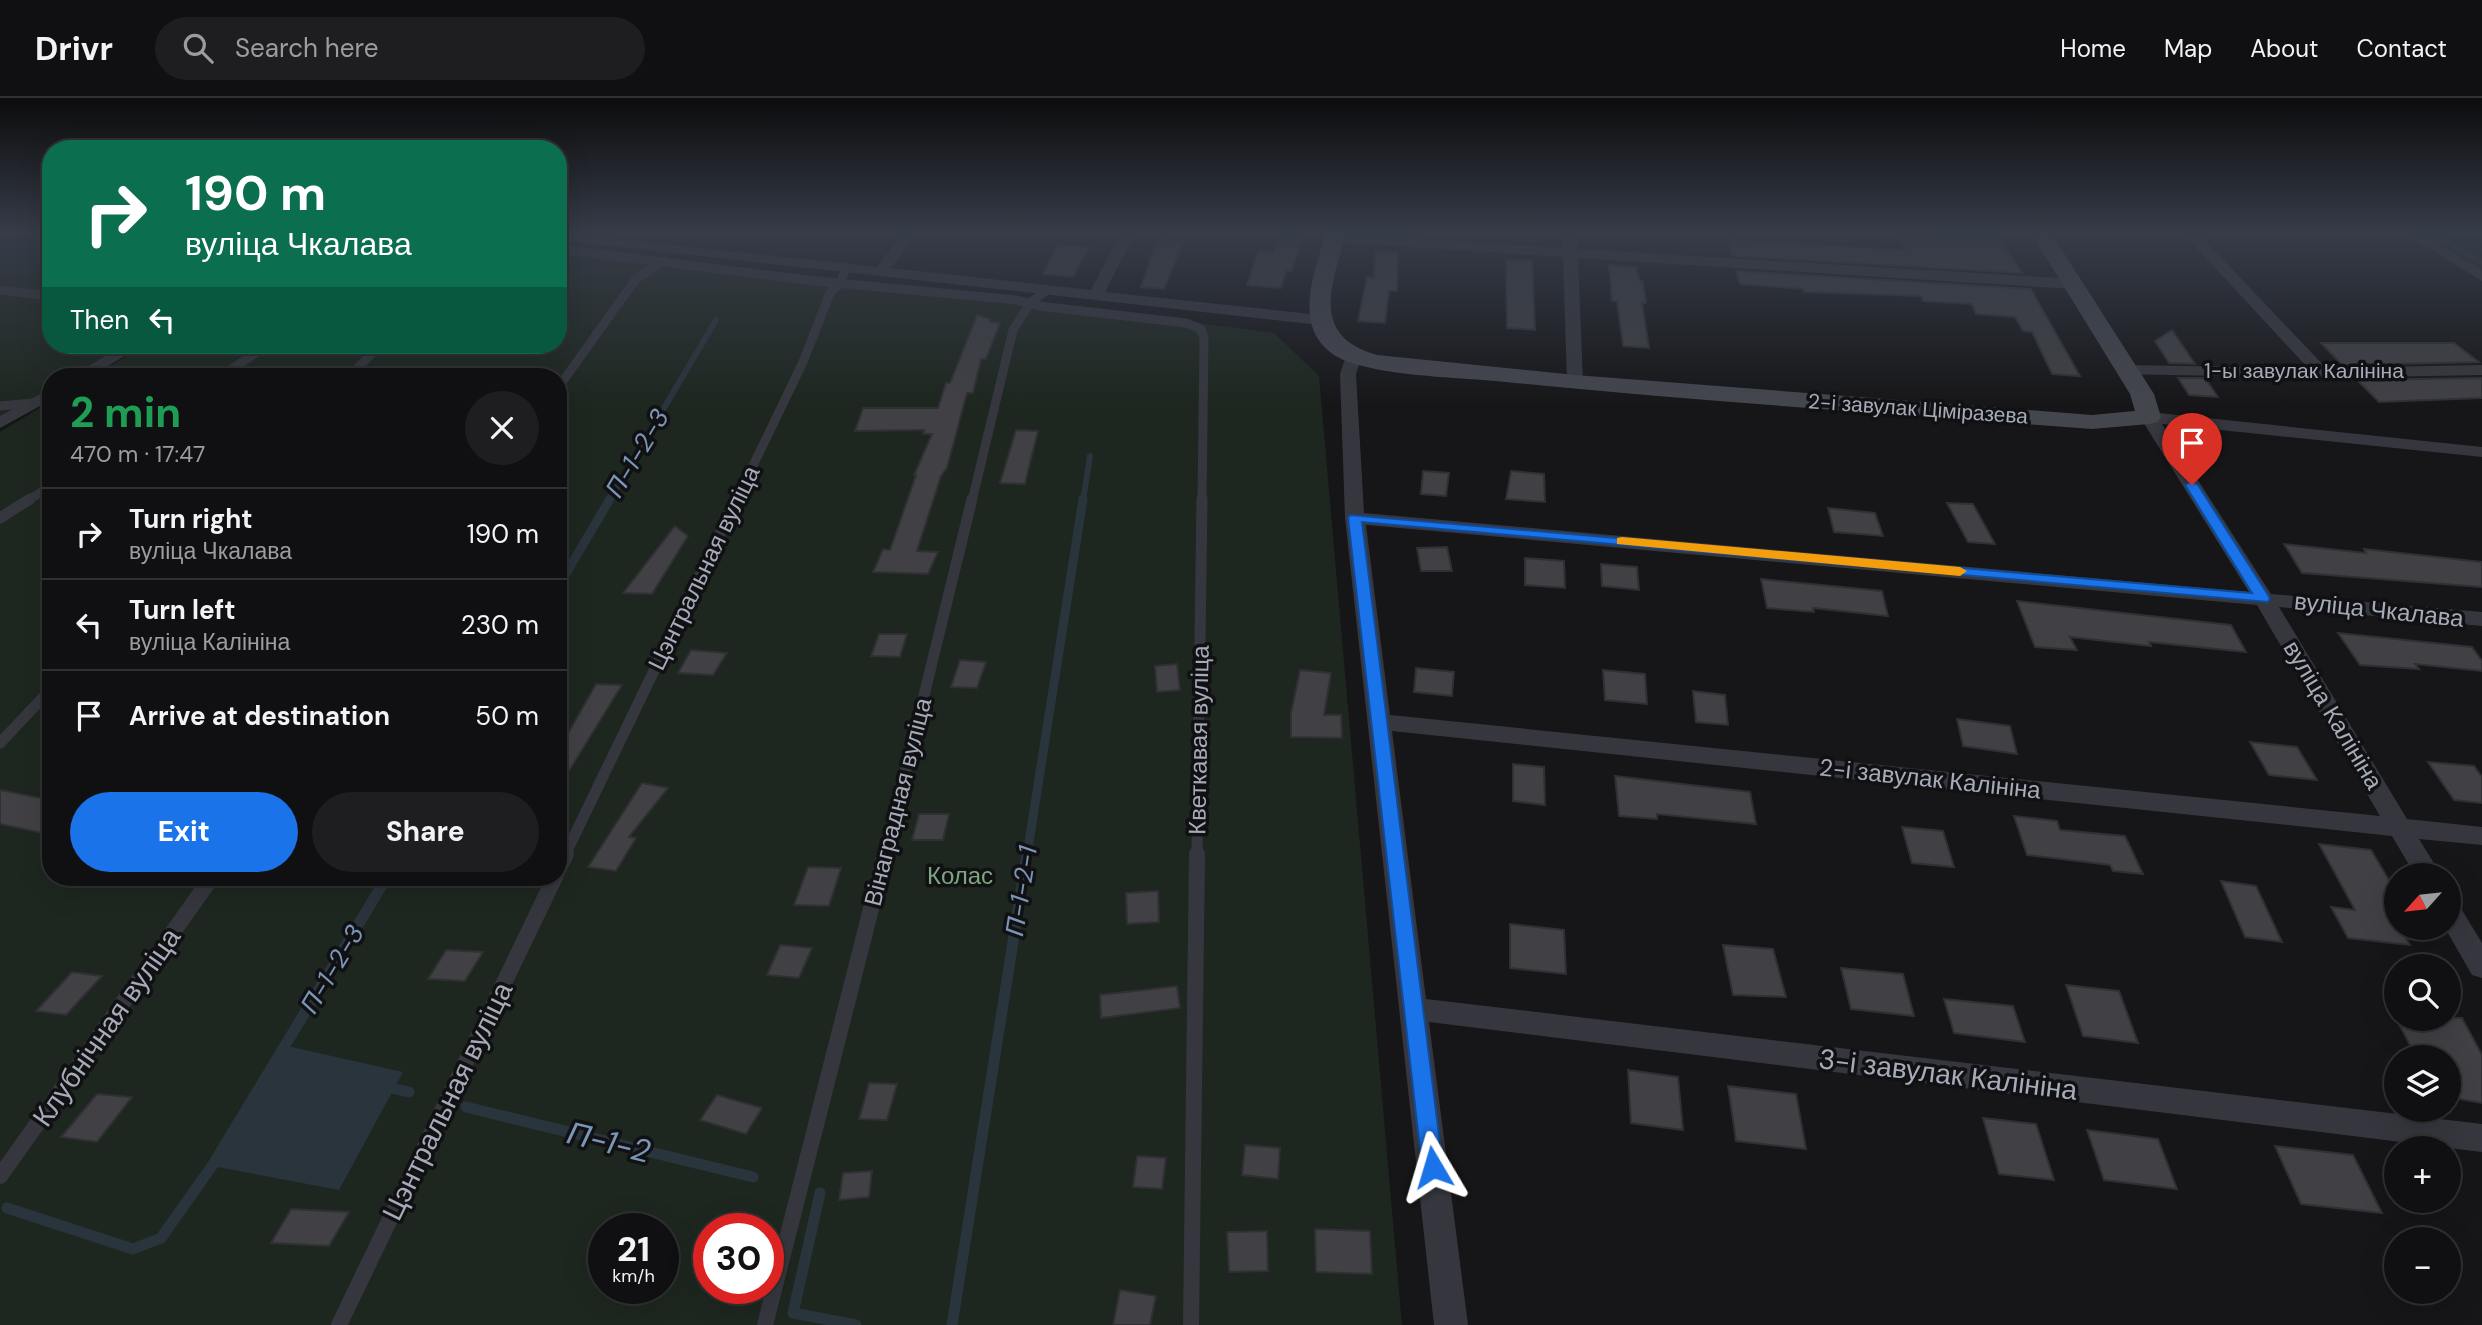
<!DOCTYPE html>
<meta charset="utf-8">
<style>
body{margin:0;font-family:"DM Sans",sans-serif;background:#1e1e20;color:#f1f3f6;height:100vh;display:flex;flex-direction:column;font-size:26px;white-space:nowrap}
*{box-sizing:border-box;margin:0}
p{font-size:23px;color:#9c9d9f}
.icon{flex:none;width:38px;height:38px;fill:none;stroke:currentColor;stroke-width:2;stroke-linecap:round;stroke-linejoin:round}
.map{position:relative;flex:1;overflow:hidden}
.details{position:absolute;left:42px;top:270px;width:525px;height:518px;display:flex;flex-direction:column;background:#101012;border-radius:28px;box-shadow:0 7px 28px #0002,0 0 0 2px #303032}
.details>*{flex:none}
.hud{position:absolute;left:42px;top:42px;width:525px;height:214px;border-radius:28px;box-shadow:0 7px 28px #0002,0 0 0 2px #303032;background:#0b6e4f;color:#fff;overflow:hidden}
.needle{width:46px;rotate:243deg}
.fabs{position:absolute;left:2384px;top:765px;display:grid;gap:14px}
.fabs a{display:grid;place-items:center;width:77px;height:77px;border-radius:50%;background:#101012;box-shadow:0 7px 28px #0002,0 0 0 2px #303032;font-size:35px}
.speed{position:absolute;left:588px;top:1115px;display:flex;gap:14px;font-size:35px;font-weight:700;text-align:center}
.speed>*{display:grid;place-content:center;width:91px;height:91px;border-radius:50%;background:#101012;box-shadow:0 7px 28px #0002,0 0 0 2px #303032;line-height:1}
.speed small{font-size:18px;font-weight:400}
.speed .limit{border:10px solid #d22;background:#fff;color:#111}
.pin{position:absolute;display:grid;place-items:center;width:60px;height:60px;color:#fff;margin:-72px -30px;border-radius:50% 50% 50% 0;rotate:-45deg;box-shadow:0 0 7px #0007}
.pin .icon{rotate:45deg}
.me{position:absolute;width:77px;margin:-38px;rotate:353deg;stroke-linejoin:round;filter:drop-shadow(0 0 5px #0008)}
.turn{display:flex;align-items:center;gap:24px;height:147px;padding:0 28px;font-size:32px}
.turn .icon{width:91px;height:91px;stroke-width:2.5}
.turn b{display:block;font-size:49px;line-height:60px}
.then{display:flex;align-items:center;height:66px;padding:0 28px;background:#0003;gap:14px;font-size:26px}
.round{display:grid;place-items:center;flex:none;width:74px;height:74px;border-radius:37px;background:#1e1e20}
.overview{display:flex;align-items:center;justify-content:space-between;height:119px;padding:0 28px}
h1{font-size:42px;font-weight:700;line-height:52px;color:#1e9e55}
.action{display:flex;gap:14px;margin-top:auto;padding:14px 28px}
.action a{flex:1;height:80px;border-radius:42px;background:#1a73e8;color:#fff;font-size:28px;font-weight:700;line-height:80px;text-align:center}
.action a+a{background:#1e1e20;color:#f1f3f6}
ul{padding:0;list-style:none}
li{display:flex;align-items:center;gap:21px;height:91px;padding:0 28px;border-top:2px solid #303032}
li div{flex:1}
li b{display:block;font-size:26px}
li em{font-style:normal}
header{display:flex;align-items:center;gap:42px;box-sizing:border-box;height:98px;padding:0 35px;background:#101012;border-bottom:2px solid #303032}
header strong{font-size:33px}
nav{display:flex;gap:38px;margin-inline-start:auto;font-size:24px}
.search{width:490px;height:63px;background:#1e1e20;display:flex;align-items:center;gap:18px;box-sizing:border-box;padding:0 24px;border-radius:38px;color:#9c9d9f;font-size:26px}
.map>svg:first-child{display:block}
.green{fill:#1d271f;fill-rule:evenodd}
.water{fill:#2a343d}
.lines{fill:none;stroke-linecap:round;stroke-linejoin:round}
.stream-far2{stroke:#2a343d;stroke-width:6}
.stream-far1{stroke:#2a343d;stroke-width:9}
.stream{stroke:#2a343d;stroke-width:11}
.building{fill:#404045;stroke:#303034;stroke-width:2}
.lane-far2{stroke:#36373e;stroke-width:9}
.lane-far1{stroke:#36373e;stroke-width:11}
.lane{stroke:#36373e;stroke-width:16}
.street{fill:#36373e;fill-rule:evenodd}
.secondary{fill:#44464e;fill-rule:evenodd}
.route{fill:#1a73e8;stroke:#114b97;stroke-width:2}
.slow{fill:#f59e0b}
.labels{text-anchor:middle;stroke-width:7;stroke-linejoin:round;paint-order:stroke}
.far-street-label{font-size:21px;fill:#a6abb9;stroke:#111113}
.street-label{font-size:24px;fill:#a6abb9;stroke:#111113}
.park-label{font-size:24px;fill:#7ca681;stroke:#111113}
.water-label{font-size:26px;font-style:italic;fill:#7a97b8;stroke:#111113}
.near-street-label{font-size:28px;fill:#a6abb9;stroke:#111113}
.near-water-label{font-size:32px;font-style:italic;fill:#7a97b8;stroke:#111113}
</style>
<header>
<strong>Drivr</strong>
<div class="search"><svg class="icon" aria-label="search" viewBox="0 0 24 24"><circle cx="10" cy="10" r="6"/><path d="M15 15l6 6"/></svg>Search here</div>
<nav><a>Home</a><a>Map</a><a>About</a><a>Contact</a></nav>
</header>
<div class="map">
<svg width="2482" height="1227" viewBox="0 0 2482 1227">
<rect width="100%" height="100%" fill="#161618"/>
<!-- green -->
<path class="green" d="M0,135H51V247H124L70,278H51V290L0,320Z
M2416,135H2482V173L2417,136Z
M558,150L968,194L1274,235L1319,278L1402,1227H0V334L51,303V779H558V278H93L146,247H558ZM604,1130H663V1190H604ZM709,1130H768V1190H709Z"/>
<!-- water -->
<path class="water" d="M287,948L403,974L339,1092L212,1068Z"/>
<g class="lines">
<!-- stream-far2 -->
<path class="stream-far2" d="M2431,135L2482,164
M609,403L716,222
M1083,403L1090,358"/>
<!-- stream-far1 -->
<path class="stream-far1" d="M558,489L610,401
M1027,757L1083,401"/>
<!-- stream -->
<path class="stream" d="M382,988L409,994
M466,1009L753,1079
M820,1095L793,1215L856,1227
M7,1110L133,1151L161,1140L212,1068L387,779
M952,1227L1027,756"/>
</g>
<!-- building -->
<path class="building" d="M1281,135H1305L1291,173H1286L1281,190L1247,187L1258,154L1273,155Z
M1937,135L1998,139L2022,175L1732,158L1728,142L1906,152L1898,139L1939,140Z
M1157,142L1184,143L1164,191L1141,189Z
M1058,147L1089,149L1073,179L1043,176Z
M1375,153L1398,154L1397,193H1389L1385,225L1358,223L1367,179L1374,180Z
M1506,162L1532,163L1535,232L1507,230Z
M1609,167L1636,169L1639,182L1643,183L1646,205H1642L1649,250L1623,248L1617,203H1612Z
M1736,173L2031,191L2080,278L2052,276L2032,234L2023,233L2015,219L1976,216L1972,206L1923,203L1921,198L1804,194L1803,191L1740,186Z
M977,217L990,221V224L1000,225L986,261H981L973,295H967L947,370L941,378L917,453L938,454L928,476L873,474L883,451L890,452L916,377H914L932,336H923L924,332L855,333L863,310H938L946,285H950Z
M2172,232L2195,266L2169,265L2155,243Z
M2321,245H2454L2479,264L2342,267Z
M2178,280H2205L2218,299L2189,297Z
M2482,280V300L2379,304L2357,282Z
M1016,332L1038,333L1025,386L1000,385Z
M1423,373L1449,375L1446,398L1421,396Z
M1511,373L1544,376L1545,404L1506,401Z
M1947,405L1973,406L1995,446L1968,444Z
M1828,410L1875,415L1883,438L1834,434Z
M675,428L688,438L652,496L623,495Z
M2284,446L2366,455L2364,451L2482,464V489L2302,475Z
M1447,449L1452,473H1421L1417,450Z
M1525,460L1564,463L1565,490L1525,487Z
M1601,466L1637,469L1639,492L1602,488Z
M1761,481L1882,493L1888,518L1813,510L1814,514L1767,510Z
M2017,503L2231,527L2246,554L2149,544L2151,548L2070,539L2077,552L2035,549Z
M2338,535L2472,549L2482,563V573L2415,566L2419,571L2360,567Z
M879,536H907L900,559L871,558Z
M691,552L727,555L713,577L678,575Z
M960,562L986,564L977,590L951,589Z
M1177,566L1180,592L1157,594L1155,568Z
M1416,570L1454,574L1452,598L1414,594Z
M1300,572L1331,575L1324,617H1341L1342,640L1291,639V615Z
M1603,572L1645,576L1647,606L1605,602Z
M596,586L622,587L569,673L558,667V653Z
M1693,593L1725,597L1728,627L1696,624Z
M1957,621L2010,628L2017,656L1963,648Z
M2250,644L2297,649L2317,682L2269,677Z
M2428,664L2474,668L2482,679V705L2454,702Z
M1513,666L1544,669L1545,707L1513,703Z
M1615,678L1750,694L1756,726L1657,716V721L1619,718Z
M642,685L668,690L629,739L636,740L616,773L588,769Z
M0,692L51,702V737L0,726Z
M919,716H949L943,742H912Z
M2014,718L2057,723L2060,732L2125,738L2143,776L2113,773L2110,767L2027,757Z
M1902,729L1943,733L1954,769L1912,765Z
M2319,746L2371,752L2396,794V830H2400L2410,847L2348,840L2331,809L2355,812Z
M808,769L841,770L829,808L794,807Z
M2221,783L2256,788L2282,844L2245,839Z
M1158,793L1159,824L1127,826L1126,795Z
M1510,826L1564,832L1566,876L1510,870Z
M780,847L812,850L799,880L767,877Z
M1723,847L1773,851L1786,899L1733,897Z
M446,852L483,854L465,883L428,881Z
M1841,870L1903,876L1914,918L1851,911Z
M72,874L102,878L66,917L36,913Z
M2066,887L2119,893L2138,945L2083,938Z
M1177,888L1180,910L1101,920L1100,897Z
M1944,901L2013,908L2025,944L1954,935Z
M2396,920H2462L2482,957V1005L2448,999V959H2416Z
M1628,972L1678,979L1683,1032L1631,1025Z
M869,985L897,986L887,1022L859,1021Z
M1728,988L1796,996L1806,1051L1736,1043Z
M97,996L132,999L97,1044L61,1039Z
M717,997L762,1010L746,1036L700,1022Z
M1983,1020L2036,1026L2054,1082L1999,1076Z
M2087,1032L2158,1041L2177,1091L2104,1082Z
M1245,1047L1280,1050L1278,1081L1242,1077Z
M2275,1048L2353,1057L2382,1115L2301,1106Z
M1137,1058L1166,1060L1162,1091L1133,1089Z
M872,1073L869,1099L839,1102L843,1075Z
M291,1111L349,1114L329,1148L271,1145Z
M1315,1131L1370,1133L1372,1176L1316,1174Z
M1267,1133L1268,1173L1229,1174L1227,1134Z
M1120,1192L1156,1198L1150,1227H1113Z"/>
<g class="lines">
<!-- lane-far2 -->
<path class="lane-far2" d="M558,151L814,183L1017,202L1039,208L1186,225L1201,231L1204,240L1202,403
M0,192L51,198
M221,278L268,247
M350,278L380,247
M558,290L636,181L664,163
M0,308L33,305
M27,403L51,388
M736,403L803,264L830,195L841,184L846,169
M972,403L1013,232L1030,205L1047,192"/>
<!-- lane-far1 -->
<path class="lane-far1" d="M0,420L30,401
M0,645L51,591
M565,757L737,401
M885,757L972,401
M1197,757L1202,401"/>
<!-- lane -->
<path class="lane" d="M558,772L566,756
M0,1078L212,779
M339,1227L555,779
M765,1227L885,756
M1191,1227L1197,756"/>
<!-- street -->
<path class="street" d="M558,135L877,169L903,135H917L891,170L1091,192L1121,135H1135L1105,194L1320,217L1328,222L1320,227L558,142Z
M1563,135H1577L1578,151L2074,181L2082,186L2074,191L1578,160L1583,284L1575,289L1567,284L1563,159L1335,144L1328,140L1335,136L1563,150Z
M2183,135H2198L2326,270L2482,267V277L2322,280L2120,276L2118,272L2120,268L2126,267L2308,270Z
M2403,135H2420L2482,172V183Z
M123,247H142L92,278H72Z
M1354,253L1362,258L1356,276L1364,415L2249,494L2140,319L2143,315L2149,314L2482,349V359L2162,326L2271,496L2482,514V528L2279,509L2407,721L2482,729V747L2419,741L2441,777H2415L2392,738L1392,633L1426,901L2482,1026V1054L1429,924L1468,1227H1434L1345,420L1340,276L1346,258ZM1366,427L2257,507L2380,718L1390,617Z
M51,290V302L0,330V318Z
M2448,801L2457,804L2482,845V880L2472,877L2445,830H2448Z"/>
<!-- secondary -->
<path class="secondary" d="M1326,135H1346C1332,187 1309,238 1377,257L1575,277L2092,317L2135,313L2130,296L2031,135H2051L2154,296L2161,319L2158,324L2149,326L2092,331C1893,316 1694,303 1495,283C1456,279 1359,278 1330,254C1293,225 1315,172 1326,135Z"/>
</g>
<!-- sky -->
<linearGradient id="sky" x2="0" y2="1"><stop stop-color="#0c0c0d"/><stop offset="0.44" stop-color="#363c48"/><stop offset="1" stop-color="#363c48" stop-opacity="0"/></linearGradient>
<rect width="2482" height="307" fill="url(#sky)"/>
<!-- route -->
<path class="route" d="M2192,383L2198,387L2270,500L2268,504L1362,424L1443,1069L1440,1076L1433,1079L1425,1076L1422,1069L1348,420L1350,417L2252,495L2185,387Z"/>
<!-- slow -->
<path class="slow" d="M1622,439L1960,469L1967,473L1960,478L1617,446V440Z"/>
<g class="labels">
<!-- far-street labels -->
<g class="far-street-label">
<text x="2304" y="280">1-ы завулак Калініна</text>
<text transform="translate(1918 311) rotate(4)" y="7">2-і завулак Ціміразева</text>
</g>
<!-- street labels -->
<g class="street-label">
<text transform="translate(704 470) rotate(-64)" y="8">Цэнтральная вуліца</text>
<text transform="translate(2379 512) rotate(6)" y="8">вуліца Чкалава</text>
<text transform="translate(2333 617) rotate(59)" y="8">вуліца Калініна</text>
<text transform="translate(1199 642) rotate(-89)" y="8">Кветкавая вуліца</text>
<text transform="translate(1930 681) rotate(6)" y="8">2-і завулак Калініна</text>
<text transform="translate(898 704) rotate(-76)" y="8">Вінаградная вуліца</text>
</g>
<!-- park labels -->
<g class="park-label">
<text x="960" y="786">Колас</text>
</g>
<!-- water labels -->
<g class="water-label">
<text transform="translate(637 355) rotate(-59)" y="9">П-1-2-3</text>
<text transform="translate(1021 793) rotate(-81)" y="9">П-1-2-1</text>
<text transform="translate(332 871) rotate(-59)" y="9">П-1-2-3</text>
</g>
<!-- near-street labels -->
<g class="near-street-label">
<text transform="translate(106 929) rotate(-55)" y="10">Клубнічная вуліца</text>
<text transform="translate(1948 976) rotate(7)" y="10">3-і завулак Калініна</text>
<text transform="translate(447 1003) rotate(-64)" y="10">Цэнтральная вуліца</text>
</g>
<!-- near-water labels -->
<g class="near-water-label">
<text transform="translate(609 1044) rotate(14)" y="11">П-1-2</text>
</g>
</g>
</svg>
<div class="fabs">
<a><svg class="needle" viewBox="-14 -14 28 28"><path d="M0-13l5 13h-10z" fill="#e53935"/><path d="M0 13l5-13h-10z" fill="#9c9d9f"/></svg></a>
<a><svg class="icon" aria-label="search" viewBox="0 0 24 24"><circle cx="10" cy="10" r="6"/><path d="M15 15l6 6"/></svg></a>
<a><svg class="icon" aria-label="layers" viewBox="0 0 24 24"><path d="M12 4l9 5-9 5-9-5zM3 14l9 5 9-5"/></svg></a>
<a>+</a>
<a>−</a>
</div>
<div class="speed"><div>21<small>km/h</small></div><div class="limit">30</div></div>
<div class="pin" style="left:2192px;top:387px;background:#d93025"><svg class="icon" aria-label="arrive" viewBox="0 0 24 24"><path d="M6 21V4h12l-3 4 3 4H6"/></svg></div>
<svg class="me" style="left:1433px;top:1069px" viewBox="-20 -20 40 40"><path d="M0-17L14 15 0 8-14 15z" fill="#1a73e8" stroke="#fff" stroke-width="4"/></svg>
<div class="hud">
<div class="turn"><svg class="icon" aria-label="right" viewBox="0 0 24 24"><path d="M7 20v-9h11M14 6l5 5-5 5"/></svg><div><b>190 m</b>вуліца Чкалава</div></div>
<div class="then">Then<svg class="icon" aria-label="left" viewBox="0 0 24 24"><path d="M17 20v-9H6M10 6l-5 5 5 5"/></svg></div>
</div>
<section class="details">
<div class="overview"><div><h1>2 min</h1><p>470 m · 17:47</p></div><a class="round"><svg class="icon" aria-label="close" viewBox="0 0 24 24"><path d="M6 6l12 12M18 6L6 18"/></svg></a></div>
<ul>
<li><svg class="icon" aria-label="right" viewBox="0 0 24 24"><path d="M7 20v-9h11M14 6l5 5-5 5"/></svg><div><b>Turn right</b><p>вуліца Чкалава</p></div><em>190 m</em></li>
<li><svg class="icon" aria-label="left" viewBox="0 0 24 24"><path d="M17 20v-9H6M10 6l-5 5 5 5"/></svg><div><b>Turn left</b><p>вуліца Калініна</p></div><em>230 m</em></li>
<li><svg class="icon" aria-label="arrive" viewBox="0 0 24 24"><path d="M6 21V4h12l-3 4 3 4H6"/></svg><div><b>Arrive at destination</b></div><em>50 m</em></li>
</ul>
<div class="action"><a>Exit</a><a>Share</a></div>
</section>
</div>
